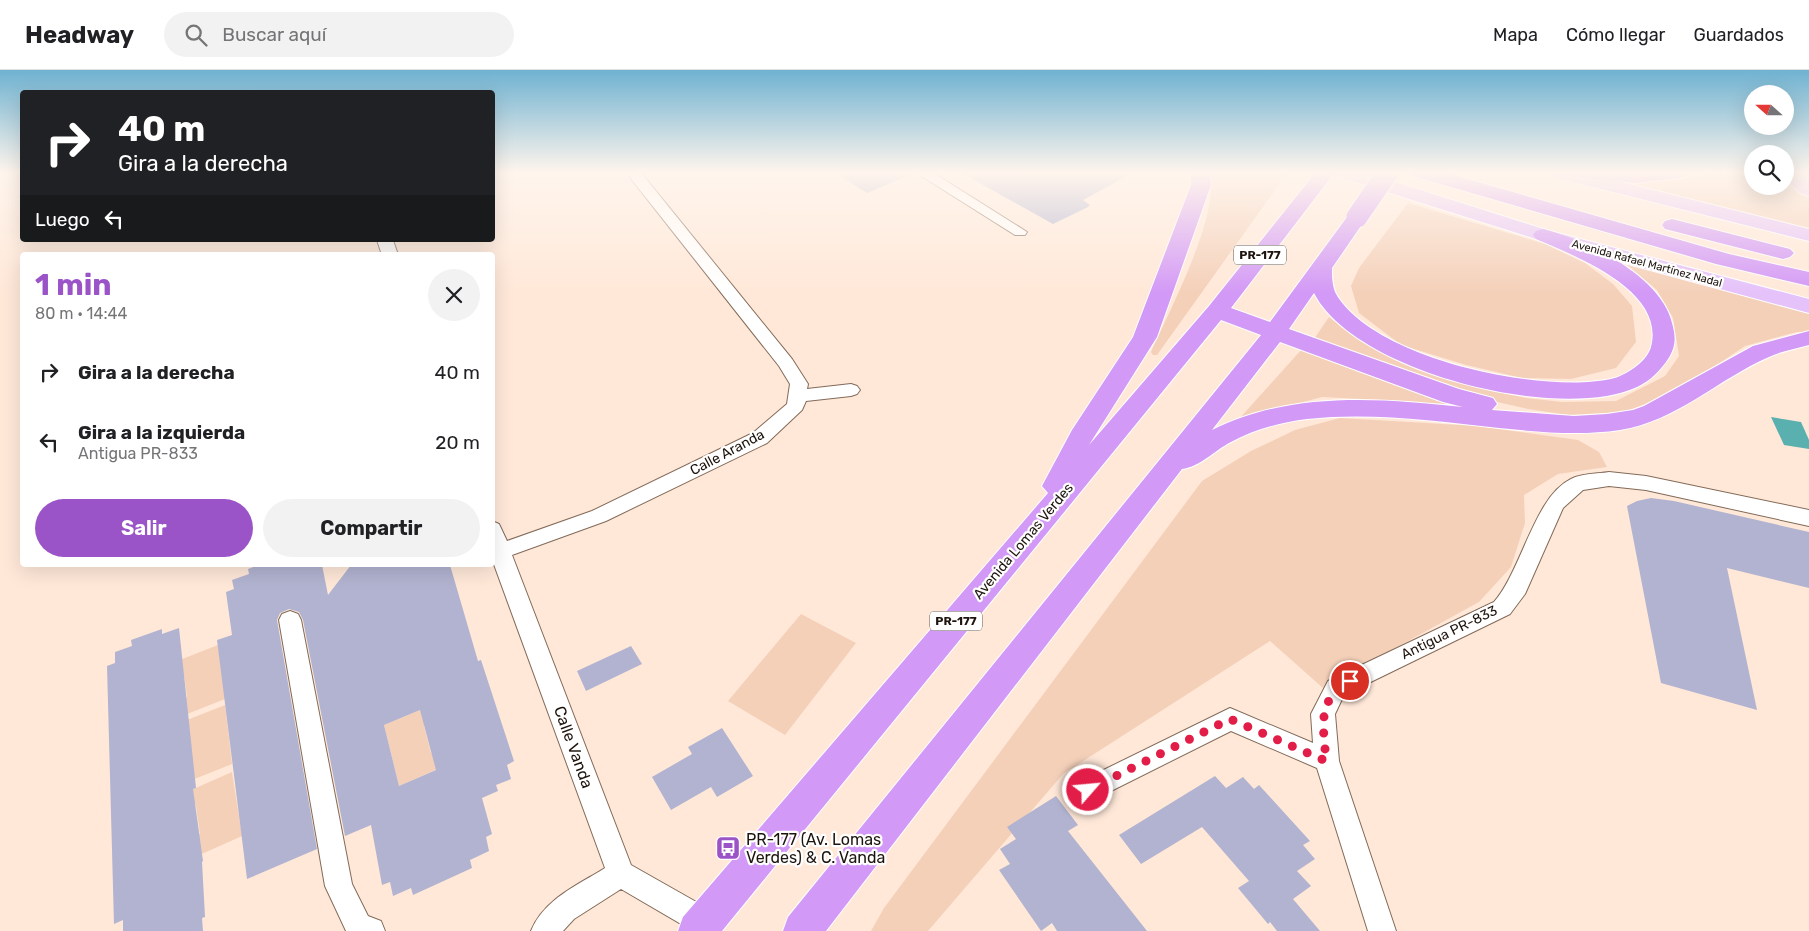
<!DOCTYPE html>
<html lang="es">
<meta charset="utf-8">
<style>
body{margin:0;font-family:Rubik,sans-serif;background:#f2f2f2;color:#202124;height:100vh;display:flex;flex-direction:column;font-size:19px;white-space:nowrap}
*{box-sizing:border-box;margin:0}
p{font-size:16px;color:#757577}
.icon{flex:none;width:28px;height:28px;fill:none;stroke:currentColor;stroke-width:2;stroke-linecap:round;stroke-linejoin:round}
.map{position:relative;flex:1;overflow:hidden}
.drawer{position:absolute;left:20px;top:182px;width:475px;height:315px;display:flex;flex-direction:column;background:#fff;border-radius:5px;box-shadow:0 5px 20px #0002}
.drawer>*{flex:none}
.banner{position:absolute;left:20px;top:20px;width:475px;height:152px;border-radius:5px;box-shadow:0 5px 20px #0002;background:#202124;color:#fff;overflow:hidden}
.needle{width:32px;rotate:291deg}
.tools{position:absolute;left:1744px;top:15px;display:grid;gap:10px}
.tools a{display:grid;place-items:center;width:50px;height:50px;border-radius:50%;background:#fff;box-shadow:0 5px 20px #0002;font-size:25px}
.pin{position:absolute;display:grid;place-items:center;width:42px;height:42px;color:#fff;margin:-21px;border:2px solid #fff;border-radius:50%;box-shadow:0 1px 5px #0007}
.me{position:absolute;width:55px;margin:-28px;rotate:63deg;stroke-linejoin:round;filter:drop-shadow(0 0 4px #0008)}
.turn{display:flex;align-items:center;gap:18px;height:105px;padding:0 15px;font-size:22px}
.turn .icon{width:65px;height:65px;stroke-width:2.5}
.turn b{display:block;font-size:35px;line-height:42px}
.then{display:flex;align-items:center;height:48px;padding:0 15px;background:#0003;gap:10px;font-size:19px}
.round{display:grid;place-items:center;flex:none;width:52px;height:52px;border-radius:26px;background:#f2f2f2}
.headline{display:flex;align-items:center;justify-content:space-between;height:85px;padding:0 15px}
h1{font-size:30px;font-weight:700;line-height:38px;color:#9b54c7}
.action{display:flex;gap:10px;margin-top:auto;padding:10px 15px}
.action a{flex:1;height:58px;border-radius:30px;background:#9b54c7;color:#fff;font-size:20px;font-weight:700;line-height:58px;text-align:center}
.action a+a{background:#f2f2f2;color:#202124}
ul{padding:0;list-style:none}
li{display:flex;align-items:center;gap:15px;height:70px;padding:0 15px}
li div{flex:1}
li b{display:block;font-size:19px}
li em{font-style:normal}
header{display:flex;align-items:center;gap:30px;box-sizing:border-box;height:70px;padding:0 25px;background:#fff;border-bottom:1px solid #e0e0e0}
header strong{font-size:24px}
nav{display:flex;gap:28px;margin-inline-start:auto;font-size:18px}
.search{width:350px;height:45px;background:#f2f2f2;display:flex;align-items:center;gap:12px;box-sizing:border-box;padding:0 18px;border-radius:28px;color:#757577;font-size:19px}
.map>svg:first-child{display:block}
.green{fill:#f4d0b9}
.water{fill:#5aafaf}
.building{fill:#b1b3d0;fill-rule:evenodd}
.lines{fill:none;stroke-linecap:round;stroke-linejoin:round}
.street-casing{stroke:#836a59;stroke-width:2}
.primary-casing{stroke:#fff;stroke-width:2}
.highway-casing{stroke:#fff;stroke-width:2}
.street{fill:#fff;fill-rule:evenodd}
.primary{fill:#e5c2fa;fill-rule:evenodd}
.highway{fill:#d399f6;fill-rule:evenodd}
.highway-bridge-casing{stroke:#fff;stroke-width:23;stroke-linecap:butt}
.highway-bridge{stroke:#d399f6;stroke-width:21}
.route{stroke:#e11d48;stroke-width:9;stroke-dasharray:0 16.2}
.labels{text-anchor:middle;stroke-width:4.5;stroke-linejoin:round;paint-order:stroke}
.far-street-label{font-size:11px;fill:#1e140e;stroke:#fff}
.shield{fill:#fff;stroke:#625a56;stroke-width:1}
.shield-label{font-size:12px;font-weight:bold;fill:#1e140e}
.street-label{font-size:14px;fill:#1e140e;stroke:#fff}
.near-street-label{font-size:16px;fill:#1e140e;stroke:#fff}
.near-poi-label{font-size:16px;fill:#1e140e;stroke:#fff;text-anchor:start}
</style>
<header>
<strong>Headway</strong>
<div class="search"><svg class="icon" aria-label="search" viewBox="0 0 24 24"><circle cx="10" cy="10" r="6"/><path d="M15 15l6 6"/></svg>Buscar aquí</div>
<nav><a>Mapa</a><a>Cómo llegar</a><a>Guardados</a></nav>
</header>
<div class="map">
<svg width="1809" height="861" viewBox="0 0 1809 861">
<rect width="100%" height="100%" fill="#ffe8d8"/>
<!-- green -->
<path class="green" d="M1209,102H1288L1157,285H1153L1151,282C1168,244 1223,139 1209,102Z
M1713,102H1752V116H1785V105L1809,125V158L1580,105C1626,112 1668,117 1713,102Z
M1408,133L1545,174L1585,193L1613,214L1632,236L1636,272L1616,298L1571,309L1522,308L1466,295L1401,275L1359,243L1351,216L1359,198Z
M1626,194L1809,241V262H1797L1745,276L1690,313L1666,326L1624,342L1568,345L1528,339L1484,329L1314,269L1329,247L1357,269L1393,289L1486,319L1526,328L1562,332L1616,331L1665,306L1679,286L1673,248L1657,220Z
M1302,279L1482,341L1400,331L1322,327L1239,349Z
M1340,348L1478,356L1578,370L1599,382L1607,397L1558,404L1524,425L1525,453L1511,497L1479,532L1323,618L1270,571L1063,704L928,861H871L884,838L1202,411L1251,381L1295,360Z
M801,544L856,573L785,665L728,631Z
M218,575L225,629L182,646L184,629L187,627L184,605L177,591Z
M225,635L232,694L187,712L182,652Z
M425,638L427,654L424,656L431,683L434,682L442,697L399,716L384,655Z
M232,702L242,766L195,787V767L200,764L196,736L189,721Z"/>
<!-- water -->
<path class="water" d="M1771,347L1801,352L1809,370V379L1784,375Z"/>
<!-- building -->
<path class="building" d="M834,102H913L914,103L867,123Z
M960,102H1134L1083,130L1090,135L1088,137L1053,154Z
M1651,428L1674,431L1809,462V518L1727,498L1757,640L1661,613L1627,436L1637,431Z
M259,495H322L328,525L351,495H450L478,591L481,590L514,691L507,695L511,709L496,715L498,721L482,728L492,764L486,767L489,781L470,790L472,798L413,825L411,818L393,826L390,812L382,815L371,755L345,766L303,550L299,542L289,539L280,543L277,550L317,779L247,809L217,570L232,565L226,522L234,519L232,510L249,504L248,499ZM420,640L436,700L399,716L384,655Z
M179,558L196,718L193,719L203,791L202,792L205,847L202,848L203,861H123V850L114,854L107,596L115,593V582L132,576L131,570L162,559V564Z
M631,576L642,594L586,621L577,601Z
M722,658L753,706L717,727L711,717L671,740L652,707L692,684L688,677Z
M1215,706L1226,718L1243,707L1254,719L1259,715L1310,771L1303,775L1315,789L1297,801L1311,816L1293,829L1320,861H1277L1270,852L1268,854L1238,818L1249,811L1202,757L1141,794L1119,765Z
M1056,726L1078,755L1068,761L1147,861H1057L1052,853L1041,861L999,800L1010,794L1000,779L1016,769L1007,757Z"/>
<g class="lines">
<defs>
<path id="street" d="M915,102H932L1027,162L1025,165H1015Z
M637,103L642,104L792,289L808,314L807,319L851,314L857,316L860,320L857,324L851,326L806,331L802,340L767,373L606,451L512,485L631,795L714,842L718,852L714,861H693L621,819L574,849L563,861H531C544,829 578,815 605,798L492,489V451L499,454L507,471L592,441L753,363L787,334L790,314L779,296L632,110L630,107Z
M377,170H393L398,185H382Z
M1609,402L1646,406L1809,440V456L1646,420L1609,416L1583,420L1563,438L1525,524L1510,544L1344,625L1335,644L1339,691L1396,861H1368L1317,698L1231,661L1097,728L1088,732L1079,728L1075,720L1079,712L1230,638L1313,673L1311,644L1328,611L1494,532C1522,500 1534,427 1571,409C1582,403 1597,404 1609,402Z
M290,541L298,544L301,550L352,814L368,846L381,851L385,861H346L325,816L279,550L282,544Z"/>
<path id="primary" d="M1334,102H1364L1550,161L1809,229V243L1536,169L1336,106Z
M1547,102H1581L1809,159V171L1549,106Z
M1785,102H1799L1809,110V126L1802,124L1785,110Z"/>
<path id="highway" d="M1191,102H1210L1211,115L1157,267L1089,375L1209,236L1316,102H1335L1231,238L1270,252L1350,143L1357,141L1364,143L1367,147L1332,198C1332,206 1332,216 1336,224C1374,289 1541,324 1611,309C1625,306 1647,292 1651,277C1666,220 1575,186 1536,169L1533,165L1536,161L1543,159C1587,170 1661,206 1672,253C1676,267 1676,277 1668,289C1660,301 1650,311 1637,317C1560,353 1354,302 1314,223L1289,259L1459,319L1493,328L1497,334L1492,340L1574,346L1607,344L1633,340L1644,336L1753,276L1809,261V275C1796,279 1781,281 1769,287C1718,309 1677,351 1620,360C1580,366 1539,362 1499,358C1435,351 1371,342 1307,349C1281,352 1253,360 1231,372C1215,380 1200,397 1182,399L826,861H783L788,847L1261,265L1221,250L722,861H678L683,847L1048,423L1042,416L1072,360L1133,267L1191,115ZM1280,272L1443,332L1463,337C1379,328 1290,321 1212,360Z
M1411,102H1443L1729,184L1809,202V216L1716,194L1413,106Z
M1575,102H1689L1687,106L1680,108L1636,113L1584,108L1577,106Z
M1672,149L1790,179L1794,183L1790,187L1783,189L1665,159L1662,155L1665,151Z"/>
</defs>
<!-- street casing -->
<use href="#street" class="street-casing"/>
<!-- primary casing -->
<use href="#primary" class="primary-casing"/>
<!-- highway casing -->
<use href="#highway" class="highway-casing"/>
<!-- street -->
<use href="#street" class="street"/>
<!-- primary -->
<use href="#primary" class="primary"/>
<!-- highway -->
<use href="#highway" class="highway"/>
<defs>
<path id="highway-bridge" d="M1357,147L1388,102"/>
</defs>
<!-- highway-bridge casing -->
<use href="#highway-bridge" class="highway-bridge-casing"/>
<!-- highway-bridge -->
<use href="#highway-bridge" class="highway-bridge"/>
</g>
<!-- sky -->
<linearGradient id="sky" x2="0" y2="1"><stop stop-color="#6fb2d1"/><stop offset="0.46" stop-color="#fff5ed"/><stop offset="1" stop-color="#fff5ed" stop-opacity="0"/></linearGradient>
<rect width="1809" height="223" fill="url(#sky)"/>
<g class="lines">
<!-- route -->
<path class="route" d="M1088,720L1230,649L1326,691C1324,658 1315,630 1350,611"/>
</g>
<!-- icons -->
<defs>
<symbol id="bus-square" viewBox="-11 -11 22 22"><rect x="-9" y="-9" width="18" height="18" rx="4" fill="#9b54c7" stroke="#fff"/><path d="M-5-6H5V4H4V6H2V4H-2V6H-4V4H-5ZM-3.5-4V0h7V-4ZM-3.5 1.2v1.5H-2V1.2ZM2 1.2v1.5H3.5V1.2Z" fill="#fff"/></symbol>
</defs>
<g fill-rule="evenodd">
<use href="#bus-square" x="714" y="764" width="28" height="28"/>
</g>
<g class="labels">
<!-- far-street labels -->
<g class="far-street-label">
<text transform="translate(1647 193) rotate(15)" y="4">Avenida Rafael Martínez Nadal</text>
</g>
<!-- shield labels -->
<g class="shield">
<rect x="1234" y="175.5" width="52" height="19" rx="4"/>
<rect x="930" y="541.5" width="52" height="19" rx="4"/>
</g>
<g class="shield-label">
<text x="1260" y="189">PR-177</text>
<text x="956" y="555">PR-177</text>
</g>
<!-- street labels -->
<g class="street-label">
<text transform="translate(727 382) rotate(-28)" y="5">Calle Aranda</text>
<text transform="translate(1023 471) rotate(-50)" y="5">Avenida Lomas Verdes</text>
<text transform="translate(1449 562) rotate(-26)" y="5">Antigua PR-833</text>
</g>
<!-- near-street labels -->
<g class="near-street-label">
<text transform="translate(574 677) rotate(70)" y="6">Calle Vanda</text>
</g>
<!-- near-poi labels -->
<g class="near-poi-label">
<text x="746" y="775">PR-177 (Av. Lomas<tspan x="746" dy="18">Verdes) &amp; C. Vanda</tspan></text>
</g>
</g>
</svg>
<div class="tools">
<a><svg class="needle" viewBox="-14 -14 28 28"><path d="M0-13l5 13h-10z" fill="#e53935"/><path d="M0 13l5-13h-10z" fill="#757577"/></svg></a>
<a><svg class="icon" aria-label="search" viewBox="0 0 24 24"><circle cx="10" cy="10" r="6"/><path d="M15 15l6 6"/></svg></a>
</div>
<div class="pin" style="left:1350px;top:611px;background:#d93025"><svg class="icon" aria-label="arrive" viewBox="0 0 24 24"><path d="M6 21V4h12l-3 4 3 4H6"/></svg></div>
<svg class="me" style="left:1088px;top:720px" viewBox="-20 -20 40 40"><circle r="17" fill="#e11d48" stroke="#fff" stroke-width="3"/><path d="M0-11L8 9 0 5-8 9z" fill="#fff"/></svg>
<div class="banner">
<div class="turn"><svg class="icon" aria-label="right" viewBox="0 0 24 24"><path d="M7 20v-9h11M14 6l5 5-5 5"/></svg><div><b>40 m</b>Gira a la derecha</div></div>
<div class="then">Luego<svg class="icon" aria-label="left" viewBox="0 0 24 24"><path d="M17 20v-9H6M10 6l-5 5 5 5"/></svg></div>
</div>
<section class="drawer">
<div class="headline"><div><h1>1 min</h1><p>80 m · 14:44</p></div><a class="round"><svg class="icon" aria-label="close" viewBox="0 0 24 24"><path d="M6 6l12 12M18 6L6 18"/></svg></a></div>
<ul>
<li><svg class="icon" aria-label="right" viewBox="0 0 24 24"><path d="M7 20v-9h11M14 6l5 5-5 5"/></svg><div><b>Gira a la derecha</b></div><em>40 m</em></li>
<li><svg class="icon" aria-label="left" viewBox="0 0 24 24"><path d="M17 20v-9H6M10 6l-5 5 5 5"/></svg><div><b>Gira a la izquierda</b><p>Antigua PR-833</p></div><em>20 m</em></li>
</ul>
<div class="action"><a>Salir</a><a>Compartir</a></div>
</section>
</div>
